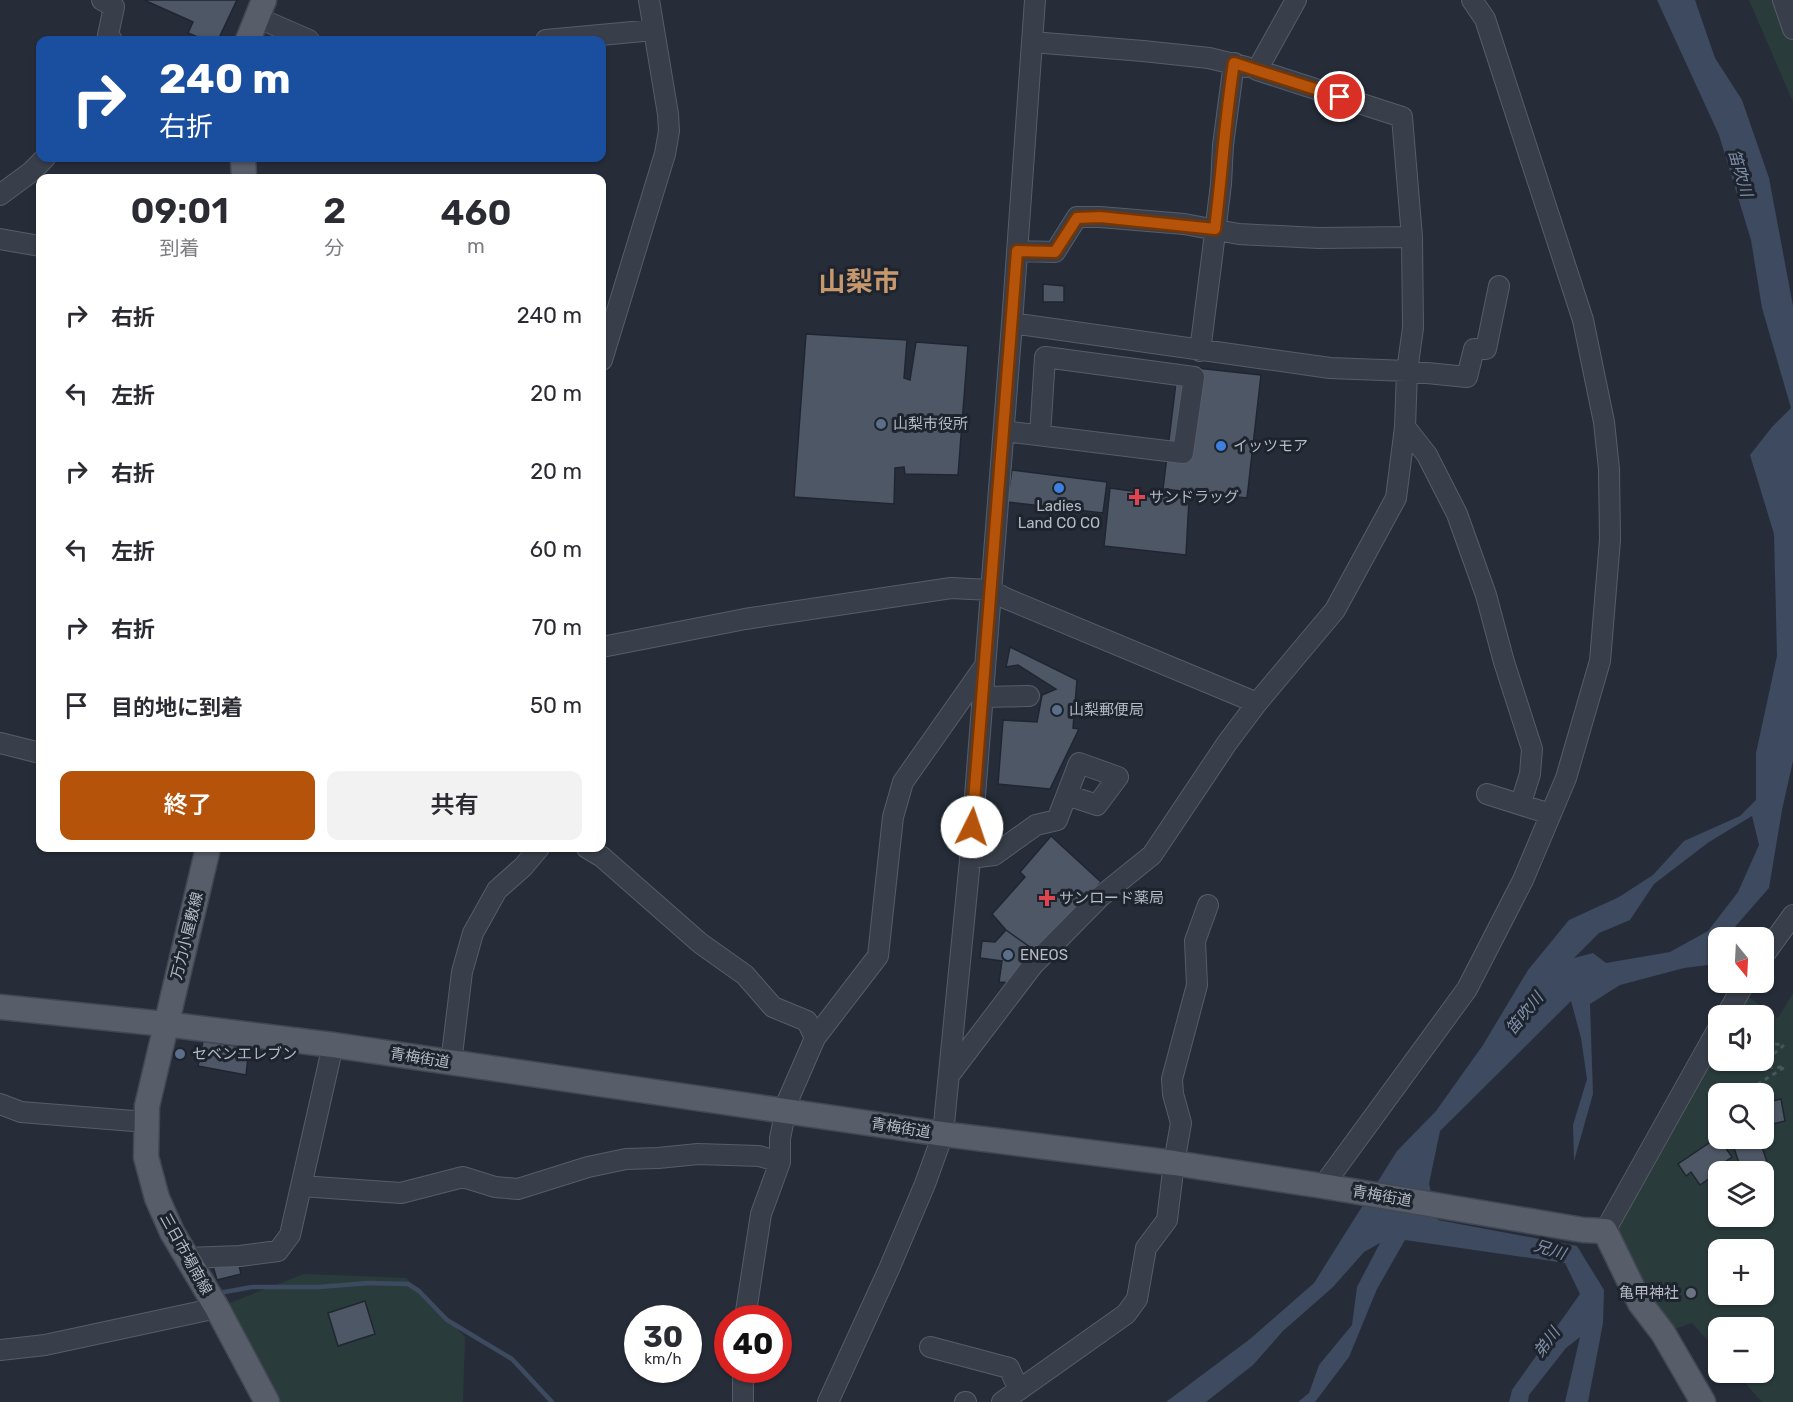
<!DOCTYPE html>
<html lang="ja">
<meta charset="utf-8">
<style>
body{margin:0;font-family:Rubik,"Noto Sans JP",sans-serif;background:#f2f2f3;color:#2b2b33;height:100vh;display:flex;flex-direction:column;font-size:22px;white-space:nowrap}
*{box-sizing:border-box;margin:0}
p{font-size:20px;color:#7c7c81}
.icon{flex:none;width:33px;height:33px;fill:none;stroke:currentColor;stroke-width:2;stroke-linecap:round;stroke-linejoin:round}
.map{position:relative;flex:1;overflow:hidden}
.drawer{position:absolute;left:36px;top:174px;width:570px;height:678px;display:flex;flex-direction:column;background:#fff;border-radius:12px;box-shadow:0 2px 4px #0004}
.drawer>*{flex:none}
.banner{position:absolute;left:36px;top:36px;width:570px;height:126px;border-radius:12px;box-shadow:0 2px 4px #0004;background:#1a4fa0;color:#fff;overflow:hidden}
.needle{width:39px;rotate:162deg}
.fabs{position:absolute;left:1708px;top:927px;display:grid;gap:12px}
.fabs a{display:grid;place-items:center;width:66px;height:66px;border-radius:12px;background:#fff;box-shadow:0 2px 4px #0004;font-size:30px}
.speed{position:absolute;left:624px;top:1305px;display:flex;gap:12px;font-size:30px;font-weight:700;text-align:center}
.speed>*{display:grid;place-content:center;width:78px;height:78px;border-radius:50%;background:#fff;box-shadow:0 2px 4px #0004;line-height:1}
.speed small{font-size:15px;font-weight:400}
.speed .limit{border:9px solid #d22;background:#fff;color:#111}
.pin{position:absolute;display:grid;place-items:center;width:51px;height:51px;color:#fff;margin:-26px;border:3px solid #fff;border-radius:50%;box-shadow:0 2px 6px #0007}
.me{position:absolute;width:66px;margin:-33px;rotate:4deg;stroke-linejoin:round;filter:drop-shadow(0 0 4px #0008)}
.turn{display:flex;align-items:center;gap:21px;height:126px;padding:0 24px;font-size:27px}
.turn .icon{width:78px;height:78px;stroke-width:2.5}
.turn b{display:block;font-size:42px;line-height:51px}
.eta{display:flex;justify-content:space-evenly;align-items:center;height:102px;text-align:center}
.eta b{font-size:36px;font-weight:600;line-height:42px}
.action{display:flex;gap:12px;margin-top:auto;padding:12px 24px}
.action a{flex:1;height:69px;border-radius:12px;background:#b45309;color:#fff;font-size:24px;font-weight:600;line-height:69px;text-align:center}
.action a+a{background:#f2f2f3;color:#2b2b33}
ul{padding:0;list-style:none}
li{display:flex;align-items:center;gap:18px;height:78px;padding:0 24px}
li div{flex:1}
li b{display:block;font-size:22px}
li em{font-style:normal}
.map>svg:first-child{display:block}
.green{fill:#2a3b3c;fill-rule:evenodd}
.water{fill:#3d4a60;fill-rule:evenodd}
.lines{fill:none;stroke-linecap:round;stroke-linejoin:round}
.stream{stroke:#3d4a60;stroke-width:4.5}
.building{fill:#4e5765;stroke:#202631;stroke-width:1.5}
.minor-casing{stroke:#575d68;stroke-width:22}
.major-casing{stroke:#424853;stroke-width:27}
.path{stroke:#475659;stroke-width:3;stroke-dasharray:4.5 4.5;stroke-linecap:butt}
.minor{stroke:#393f4a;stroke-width:20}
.major{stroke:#575e69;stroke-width:24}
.route-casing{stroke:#753606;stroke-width:15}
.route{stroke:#b45309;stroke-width:10}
.service-dot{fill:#5c6f8a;stroke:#1e242e;stroke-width:2}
.shop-dot{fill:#3f7fe0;stroke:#1e242e;stroke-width:2}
.health-dot{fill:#e0444e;stroke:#1e242e;stroke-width:2}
.worship-dot{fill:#6b7280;stroke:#1e242e;stroke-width:2}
.labels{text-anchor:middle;stroke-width:6;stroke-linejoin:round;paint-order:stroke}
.poi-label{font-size:15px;fill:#b5bac5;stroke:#1e242e;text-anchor:start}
.street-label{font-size:15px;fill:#b5bac5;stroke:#1e242e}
.water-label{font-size:16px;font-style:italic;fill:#8090aa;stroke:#1e242e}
.town-label{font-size:27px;font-weight:bold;fill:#c7986e;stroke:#1e242e}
</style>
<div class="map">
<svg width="1793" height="1402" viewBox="0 0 1793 1402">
<rect width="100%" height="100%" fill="#262d39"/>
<!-- green -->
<path class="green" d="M1749,0H1793V102Z
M1740,991L1778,1018L1793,993V1402H1762L1736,1373L1764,1372V1328H1719V1353L1692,1323L1663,1333L1605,1231L1719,1028V1060H1764V1016L1726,1015ZM1719,1094H1764V1138H1719ZM1719,1172H1764V1216H1719ZM1719,1250H1764V1294H1719Z
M304,1274L406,1278L465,1337L463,1402H267L217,1308Z"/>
<!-- water -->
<path class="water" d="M1657,0H1695L1715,58L1742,100L1769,178L1793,306V761L1782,810L1769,888L1726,937L1719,938V956L1716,964L1684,968L1620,985L1590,1004L1593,1094L1574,1161L1573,1125L1587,1079L1581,1038L1571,1001L1440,1131L1429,1184L1438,1220L1577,1246L1604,1290L1603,1323L1588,1402H1565L1580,1337L1566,1348L1529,1395L1528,1402H1509L1512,1390L1580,1294L1565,1263L1405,1240L1377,1289L1349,1357L1315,1402H1298L1309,1393L1319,1365L1352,1325L1357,1287L1380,1243L1364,1252L1333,1287L1283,1331L1253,1365L1206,1402H1166L1250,1339L1314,1283L1397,1151L1436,1111L1483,1045L1528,970L1569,920L1619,897L1653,875L1684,841L1740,816L1756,800V753L1777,656L1774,534L1750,455L1772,427L1791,408L1762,308L1751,240L1719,135ZM1752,816L1759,845L1738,892L1708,931L1670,952L1606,963L1593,953L1574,958L1599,933L1630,920L1654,884L1709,842Z"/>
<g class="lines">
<!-- stream -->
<path class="stream" d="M219,1293L252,1287H319L369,1283L408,1284L419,1291L447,1320L512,1359L552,1402"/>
</g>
<!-- building -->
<path class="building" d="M144,0H237L218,40H205L188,33L193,22Z
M1043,284L1064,286V302H1043Z
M806,334L907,340L904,378L910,380L916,342L968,346L958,475L905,474L904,467L895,468L894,504L794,497Z
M1178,366L1261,375L1247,498L1163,489Z
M1012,470L1107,482L1103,513L1007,502Z
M1110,488L1189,499L1186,555L1104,546Z
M1010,647L1077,680L1073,728L1079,729L1050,789L998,784L1003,720L1037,722L1042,695L1056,689L1018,665L1006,667Z
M1051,836L1101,882L1038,953L1006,930L992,914L1025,877L1020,872Z
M1006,930L1038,953L1012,983L999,982L1002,961L980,958L982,941L995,942Z
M203,1041L249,1048L246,1075L198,1066Z
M1781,1099L1785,1121L1764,1126V1103Z
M1718,1137L1732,1157L1713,1170L1714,1175L1700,1185L1691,1172L1686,1176L1678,1164Z
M1760,1141L1771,1174L1764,1176V1172H1742L1734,1148Z
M238,1261L241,1274L217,1280L213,1266Z
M365,1301L375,1334L338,1346L328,1313Z"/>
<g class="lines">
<defs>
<path id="minor" d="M102,0L114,7L108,35L112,40
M1783,0L1793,29
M256,17L309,40
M546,40L654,30
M1032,42L1143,51L1209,58L1246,67
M0,195L31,172L45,158
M0,239L40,246
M1017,251L1055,252L1077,217H1100L1184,224L1239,234L1318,238L1412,237
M1012,323L1330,368L1407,371L1467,377L1474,349H1486L1499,286
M1200,351L1212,257L1221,184L1223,145L1234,63
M602,360L665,154L669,131L668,114L649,0
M1405,427L1427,455L1457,514L1486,595L1504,662L1532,749L1530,774L1521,803
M1004,431L1183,453L1194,377L1045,357L1040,435
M602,647L745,619L951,588L991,590L1005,598L1257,703
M983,697L1029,696
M0,743L40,753
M1487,794L1550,814
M587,848L602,857L700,943L745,975L773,1007L807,1021L815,1038L788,1100L780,1138V1162L761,1214L745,1318
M970,860L978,857L994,855L1036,825L1057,820L1079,763L1118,777L1097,805L1067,795
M1764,955L1793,915
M1726,1016L1745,982
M815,1038L878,956L893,817L903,782L984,667
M451,1063L462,972L473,933L497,890L523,867L539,848
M950,1074L1033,965L1100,897L1152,855L1227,743L1257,703L1335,610L1396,498L1405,427L1407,371L1413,328L1412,237L1402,117L1257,70L1296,0
M0,1104L21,1112L146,1122
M301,1186L401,1193L463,1177L495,1187L518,1189L588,1167L626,1159L658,1158L698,1154L759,1156L780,1162
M1323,1186L1467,989L1523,880L1566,778L1600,661L1610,540L1609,469L1604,422L1583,320L1485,19L1472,0
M1605,1231L1719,1027
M187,1258L240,1256L278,1251L290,1235L333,1045
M930,1347L1009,1368L1019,1390
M0,1350L45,1345L217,1308
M743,1402V1370
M828,1402L889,1269L925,1184L943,1134L970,860L1012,323L1035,0
M965,1402H966
M1002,1402L1126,1314L1137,1299L1146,1248L1167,1220L1174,1163L1181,1123L1173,1094L1172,1079L1197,985L1195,941L1208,905"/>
<path id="major" d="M248,40L264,0
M243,158L244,178
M208,848L147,1106L146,1157L157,1198L172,1232L217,1308L267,1402
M0,1007L165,1024L333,1045L943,1134L1174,1163L1323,1186L1583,1230L1605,1231L1640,1303L1663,1333L1703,1402"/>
</defs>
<!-- minor casing -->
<use href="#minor" class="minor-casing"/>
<!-- major casing -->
<use href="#major" class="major-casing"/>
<!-- path -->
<path class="path" d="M1764,1022L1769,1021L1764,1030
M1742,1094L1785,1067L1758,1068L1784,1045L1764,1043"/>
<!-- minor -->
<use href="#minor" class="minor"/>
<!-- major -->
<use href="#major" class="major"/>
</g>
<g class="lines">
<defs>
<path id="route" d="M972,827L1017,251L1055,252L1077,218L1100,217L1215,229C1222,174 1225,118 1234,63L1340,97"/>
</defs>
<!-- route casing -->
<use href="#route" class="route-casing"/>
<!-- route -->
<use href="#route" class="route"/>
</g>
<!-- markers -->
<g class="service-dot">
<circle cx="881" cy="424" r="6"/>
<circle cx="1057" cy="710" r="6"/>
<circle cx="1008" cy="955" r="6"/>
<circle cx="180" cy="1054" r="6"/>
</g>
<g class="shop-dot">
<circle cx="1221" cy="446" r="6"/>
<circle cx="1059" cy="488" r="6"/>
</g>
<g class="health-dot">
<path d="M1134 488h6v6h6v6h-6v6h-6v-6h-6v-6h6z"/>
<path d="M1044 889h6v6h6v6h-6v6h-6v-6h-6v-6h6z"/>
</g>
<circle class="worship-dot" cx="1691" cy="1293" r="6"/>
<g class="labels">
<!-- poi labels -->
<g class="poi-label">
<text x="893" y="429">山梨市役所</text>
<text x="1233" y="451">イッツモア</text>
<text x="1149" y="502">サンドラッグ</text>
<text x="1059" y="511" text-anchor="middle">Ladies<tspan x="1059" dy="17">Land CO CO</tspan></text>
<text x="1069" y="715">山梨郵便局</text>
<text x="1059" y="903">サンロード薬局</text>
<text x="1020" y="960">ENEOS</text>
<text x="192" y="1059">セベンエレブン</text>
<text x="1679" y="1298" text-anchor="end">亀甲神社</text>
</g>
<!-- street labels -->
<g class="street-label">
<text transform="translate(187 936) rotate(-76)" y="5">万力小屋敷線</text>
<text transform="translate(420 1058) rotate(9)" y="5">青梅街道</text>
<text transform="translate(901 1128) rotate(9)" y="5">青梅街道</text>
<text transform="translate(1382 1196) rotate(10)" y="5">青梅街道</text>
<text transform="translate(186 1254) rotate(61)" y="5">三日市場南線</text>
</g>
<!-- water labels -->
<g class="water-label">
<text transform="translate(1741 173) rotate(74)" y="6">笛吹川</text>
<text transform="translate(1524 1013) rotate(-51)" y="6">笛吹川</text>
<text transform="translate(1550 1249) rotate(17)" y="6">兄川</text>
<text transform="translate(1546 1342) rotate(-53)" y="6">弟川</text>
</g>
<!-- town labels -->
<g class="town-label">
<text x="859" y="291">山梨市</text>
</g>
</g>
</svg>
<div class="fabs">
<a><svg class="needle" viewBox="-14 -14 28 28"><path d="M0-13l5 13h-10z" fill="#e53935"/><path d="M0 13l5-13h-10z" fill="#7c7c81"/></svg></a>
<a><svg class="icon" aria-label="sound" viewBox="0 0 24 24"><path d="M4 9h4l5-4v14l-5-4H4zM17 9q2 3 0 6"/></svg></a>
<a><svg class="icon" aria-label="search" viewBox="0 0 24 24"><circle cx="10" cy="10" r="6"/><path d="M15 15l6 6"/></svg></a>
<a><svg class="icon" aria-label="layers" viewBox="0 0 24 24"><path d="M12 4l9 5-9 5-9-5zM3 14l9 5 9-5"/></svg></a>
<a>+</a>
<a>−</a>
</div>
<div class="speed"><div>30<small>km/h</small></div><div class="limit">40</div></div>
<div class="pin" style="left:1340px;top:97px;background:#d93025"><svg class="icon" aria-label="arrive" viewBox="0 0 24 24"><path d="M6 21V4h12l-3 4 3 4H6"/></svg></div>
<svg class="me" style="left:972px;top:827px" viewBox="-20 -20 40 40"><circle r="19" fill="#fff"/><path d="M0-13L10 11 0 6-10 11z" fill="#b45309"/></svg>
<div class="banner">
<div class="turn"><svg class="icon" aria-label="right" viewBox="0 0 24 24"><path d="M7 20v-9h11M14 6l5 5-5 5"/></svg><div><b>240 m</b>右折</div></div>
</div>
<section class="drawer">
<div class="eta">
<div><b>09:01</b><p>到着</p></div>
<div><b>2</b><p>分</p></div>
<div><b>460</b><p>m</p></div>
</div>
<ul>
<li><svg class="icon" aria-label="right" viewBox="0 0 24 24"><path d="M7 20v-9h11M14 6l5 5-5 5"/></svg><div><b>右折</b></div><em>240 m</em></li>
<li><svg class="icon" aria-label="left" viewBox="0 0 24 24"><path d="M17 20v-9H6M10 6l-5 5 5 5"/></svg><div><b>左折</b></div><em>20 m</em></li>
<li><svg class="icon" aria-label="right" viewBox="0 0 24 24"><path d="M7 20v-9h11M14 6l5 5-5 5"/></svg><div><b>右折</b></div><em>20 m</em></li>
<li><svg class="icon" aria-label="left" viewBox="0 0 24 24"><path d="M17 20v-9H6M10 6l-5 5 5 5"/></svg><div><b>左折</b></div><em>60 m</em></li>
<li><svg class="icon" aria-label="right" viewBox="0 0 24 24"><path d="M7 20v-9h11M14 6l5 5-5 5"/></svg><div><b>右折</b></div><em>70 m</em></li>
<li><svg class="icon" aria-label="arrive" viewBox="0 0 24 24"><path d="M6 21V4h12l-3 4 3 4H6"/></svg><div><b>目的地に到着</b></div><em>50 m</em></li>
</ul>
<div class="action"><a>終了</a><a>共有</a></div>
</section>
</div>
